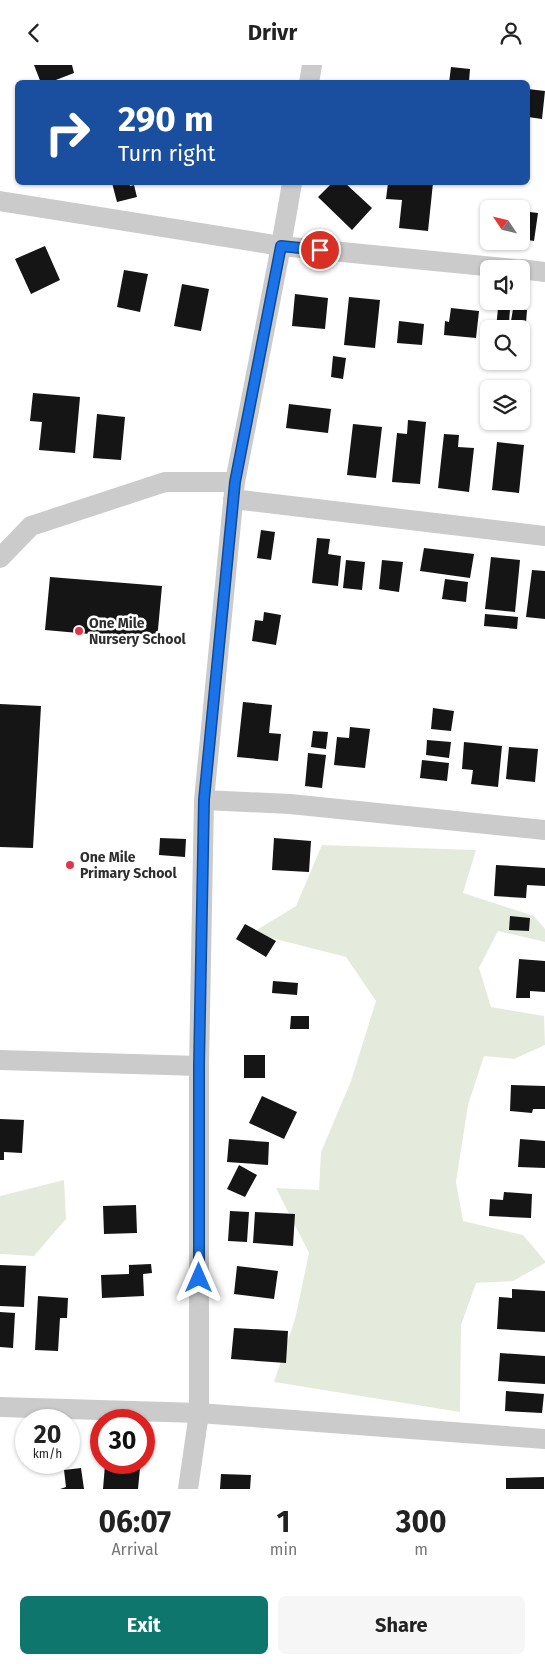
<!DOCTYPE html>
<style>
body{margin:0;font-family:"Fira Sans",sans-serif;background:#f6f6f6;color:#222;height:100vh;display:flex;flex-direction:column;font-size:19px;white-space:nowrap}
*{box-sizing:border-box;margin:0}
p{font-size:16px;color:#767676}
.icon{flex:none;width:28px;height:28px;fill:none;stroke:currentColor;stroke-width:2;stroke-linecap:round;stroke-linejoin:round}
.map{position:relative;height:1424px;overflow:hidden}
.side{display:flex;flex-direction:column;background:#fff;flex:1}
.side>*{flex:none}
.guide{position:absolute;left:15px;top:15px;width:515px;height:105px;border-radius:8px;box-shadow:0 1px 4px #0004;background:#1a4fa0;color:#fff;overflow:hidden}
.needle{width:32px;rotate:305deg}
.tools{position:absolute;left:480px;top:135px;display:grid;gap:10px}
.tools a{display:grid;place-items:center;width:50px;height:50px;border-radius:8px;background:#fff;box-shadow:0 1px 4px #0004;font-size:25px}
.speed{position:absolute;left:15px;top:1344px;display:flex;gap:10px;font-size:25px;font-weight:700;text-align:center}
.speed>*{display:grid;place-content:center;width:65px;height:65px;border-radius:50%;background:#fff;box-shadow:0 1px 4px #0004;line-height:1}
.speed small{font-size:12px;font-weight:400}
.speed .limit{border:8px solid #d22;background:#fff;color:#111}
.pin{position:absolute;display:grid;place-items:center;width:42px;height:42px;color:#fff;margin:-21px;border:2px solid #fff;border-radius:50%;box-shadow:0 1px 5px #0007}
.me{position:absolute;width:55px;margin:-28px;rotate:0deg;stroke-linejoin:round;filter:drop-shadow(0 0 4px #0008)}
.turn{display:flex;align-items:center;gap:18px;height:105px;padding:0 20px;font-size:22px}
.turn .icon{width:65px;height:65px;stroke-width:2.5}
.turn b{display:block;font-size:35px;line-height:42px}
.eta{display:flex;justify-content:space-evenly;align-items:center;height:85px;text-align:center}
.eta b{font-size:30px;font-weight:700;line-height:35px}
.primary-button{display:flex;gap:10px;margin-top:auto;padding:10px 20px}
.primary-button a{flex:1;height:58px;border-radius:8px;background:#0f766e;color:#fff;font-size:20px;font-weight:700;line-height:58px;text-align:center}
.primary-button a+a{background:#f6f6f6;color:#222}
header{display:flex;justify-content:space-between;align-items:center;height:65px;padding:0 20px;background:#fff;font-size:22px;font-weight:700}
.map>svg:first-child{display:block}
.green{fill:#e5ebdc}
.building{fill:#151515}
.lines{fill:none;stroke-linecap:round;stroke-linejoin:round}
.minor{stroke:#cbcbcb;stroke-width:20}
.route-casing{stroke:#114b97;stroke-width:12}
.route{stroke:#1a73e8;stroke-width:9}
.poi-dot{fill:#e03647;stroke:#fff;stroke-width:2}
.labels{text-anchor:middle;stroke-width:5;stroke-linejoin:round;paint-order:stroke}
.poi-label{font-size:14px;font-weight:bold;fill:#2e2e2e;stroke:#fff;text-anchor:start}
</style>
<header><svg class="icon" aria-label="back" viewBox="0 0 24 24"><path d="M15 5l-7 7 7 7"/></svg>Drivr<svg class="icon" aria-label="person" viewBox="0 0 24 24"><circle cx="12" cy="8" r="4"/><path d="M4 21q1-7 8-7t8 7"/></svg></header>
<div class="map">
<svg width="545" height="1424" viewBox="0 0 545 1424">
<rect width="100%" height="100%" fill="#fff"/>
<!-- green -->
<path class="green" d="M322,780L476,785L463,828L534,851L545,864V877L498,866L479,903L491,942L544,951L545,980L514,994L484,991L468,1040L456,1117L463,1156L523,1170L545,1196V1198L513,1216L476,1218L461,1260L460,1347L274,1317L295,1254L309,1188L276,1123L319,1125L321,1087L351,1016L376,936L346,892L252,868L296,841Z
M64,1115L66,1154L34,1191L0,1189V1131Z"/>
<!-- building -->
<path class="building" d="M34,0H72L74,8L48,18H41Z
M451,2L470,4L469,17L449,18Z
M528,24L545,26L542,54L528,52Z
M112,118H129L130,121L134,120L137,132L117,137Z
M332,118H345L372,143L352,165L318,132Z
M388,118H433L428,166L399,163L402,135L386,134Z
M484,141L497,143L489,144V170L480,168Z
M521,146L538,148L534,176L521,174Z
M45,181L60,215L31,229L15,194Z
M124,205L148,209L140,247L117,242Z
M182,219L209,224L201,266L174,261Z
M295,229L328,233L325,264L292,261Z
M349,232L380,235L375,283L344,280Z
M451,243L479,246L476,273L444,270L445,256L449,257Z
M498,243L510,244L509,258L526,260L525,271L521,270V264H496Z
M513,244L527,245L526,258L511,256Z
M399,256L424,259L422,280L397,278Z
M333,291L346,293L343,314L331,312Z
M33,328L80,332L75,388L39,385L42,357L30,356Z
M289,339L331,344L328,368L286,363Z
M97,349L125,352L121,395L93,393Z
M408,355L426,357L420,419L392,417L397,368L407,369Z
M353,359L382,362L376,413L347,410Z
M444,369L459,370L458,382L474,383L469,427L438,423Z
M497,377L524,380L519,428L492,425Z
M261,465L275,467L271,495L257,493Z
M317,473L330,474L328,489L341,491L338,521L312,518Z
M424,483L474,489L470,513L420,506Z
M491,492L520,495L515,547L485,544Z
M346,495L365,497L362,525L343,523Z
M382,495L403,497L399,527L379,524Z
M532,505L545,506V554L526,552Z
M50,512L162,521L157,575L45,565Z
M445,514L468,517L466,537L442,534Z
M264,547L281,550L276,580L252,576L255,555L263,556Z
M485,549L518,552L517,564L484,561Z
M243,637L272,640L269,668L281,669L278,696L237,692Z
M0,639L41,641L33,783L0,782Z
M433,643L454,646L451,666L431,664Z
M350,662L370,664L365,703L334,700L337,672L349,673Z
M313,666L328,667L326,684L311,682Z
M427,675L451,677L449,693L426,690Z
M464,677L502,681L498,722L471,719L473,705L462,704Z
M509,682L538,684L535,717L506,714Z
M308,688L326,690L322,723L305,721Z
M422,695L449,698L447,716L420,713Z
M160,773L186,774L185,792L159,790Z
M274,773L311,776L309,807L272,805Z
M496,800L545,803V821L527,820L526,833L494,831Z
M510,851L530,853L529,866L509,865Z
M245,859L276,876L266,892L236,874Z
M519,894L545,896V927L530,926V933H516Z
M273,916L298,918L297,930L272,928Z
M291,951H309V964H290Z
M244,990H265V1013H244Z
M511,1020L545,1021V1044H533L532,1048L510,1046Z
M262,1031L297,1047L284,1074L249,1058Z
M0,1054L24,1055L22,1088L4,1087V1095H0Z
M229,1074L269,1077L268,1100L227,1097Z
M520,1074L545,1076V1103L518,1102Z
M239,1100L257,1110L245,1132L227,1124Z
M504,1127L532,1129L531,1153L489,1151L490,1134L503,1135Z
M136,1140L137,1168L104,1169L103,1141Z
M230,1146L249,1147L247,1177L228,1176Z
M255,1147L295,1149L293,1181L253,1178Z
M151,1199L152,1208L143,1209L144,1231L102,1233L101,1210L129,1209V1200Z
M0,1200L26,1201L24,1242L0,1241Z
M237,1201L278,1206L274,1234L234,1229Z
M512,1224L545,1226V1267L497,1264L499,1232L512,1233Z
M38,1231L68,1233L67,1253H60L58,1286L35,1285Z
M0,1247L15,1248L13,1283L0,1282Z
M234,1263L288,1266L286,1298L231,1294Z
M500,1288L545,1291V1319L498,1316Z
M506,1326L544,1329L542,1348L505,1346Z
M105,1400L140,1403L138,1424H103Z
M81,1403L84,1424H60L66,1422L64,1405Z
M221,1409L251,1410L250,1424H220Z
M544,1412V1424H506V1413Z"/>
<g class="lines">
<!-- minor -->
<path class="minor" d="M309,18L312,0
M0,136L281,181L515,204
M521,204L545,207
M233,434L545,471
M0,493L31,461L165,417H235
M204,735L290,739L545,765
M0,995L199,1001
M0,1342L199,1348L545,1374
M188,1424L199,1348V1001L204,735L235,417L281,181L292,118"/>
</g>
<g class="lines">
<defs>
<path id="route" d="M199,1213V1001L204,735L235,417L281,181L320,185"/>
</defs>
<!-- route casing -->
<use href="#route" class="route-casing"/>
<!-- route -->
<use href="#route" class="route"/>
</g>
<!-- markers -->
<g class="poi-dot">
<circle cx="79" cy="566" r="5"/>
<circle cx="70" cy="800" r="5"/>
</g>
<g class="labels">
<!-- poi labels -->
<g class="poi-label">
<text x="89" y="563">One Mile<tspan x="89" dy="16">Nursery School</tspan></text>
<text x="80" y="797">One Mile<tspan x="80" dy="16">Primary School</tspan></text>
</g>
</g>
</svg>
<div class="tools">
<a><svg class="needle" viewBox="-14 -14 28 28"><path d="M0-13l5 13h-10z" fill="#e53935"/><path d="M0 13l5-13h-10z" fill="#767676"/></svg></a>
<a><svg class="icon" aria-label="sound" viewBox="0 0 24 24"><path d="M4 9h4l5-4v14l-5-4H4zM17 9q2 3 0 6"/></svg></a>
<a><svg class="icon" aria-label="search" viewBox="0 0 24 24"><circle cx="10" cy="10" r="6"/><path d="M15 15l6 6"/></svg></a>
<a><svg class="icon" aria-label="layers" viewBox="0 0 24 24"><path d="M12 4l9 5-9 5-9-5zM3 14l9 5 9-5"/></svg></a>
</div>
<div class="speed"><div>20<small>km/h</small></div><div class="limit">30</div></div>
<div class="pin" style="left:320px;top:185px;background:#d93025"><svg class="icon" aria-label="arrive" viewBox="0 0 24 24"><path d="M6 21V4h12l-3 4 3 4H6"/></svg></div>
<svg class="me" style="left:199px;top:1213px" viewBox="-20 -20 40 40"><path d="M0-17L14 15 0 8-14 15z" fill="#1a73e8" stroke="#fff" stroke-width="4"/></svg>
<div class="guide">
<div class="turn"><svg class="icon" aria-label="right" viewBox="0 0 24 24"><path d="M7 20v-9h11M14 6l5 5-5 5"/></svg><div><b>290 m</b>Turn right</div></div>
</div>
</div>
<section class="side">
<div class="eta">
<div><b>06:07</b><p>Arrival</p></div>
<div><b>1</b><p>min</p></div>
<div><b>300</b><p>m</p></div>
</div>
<div class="primary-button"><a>Exit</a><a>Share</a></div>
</section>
